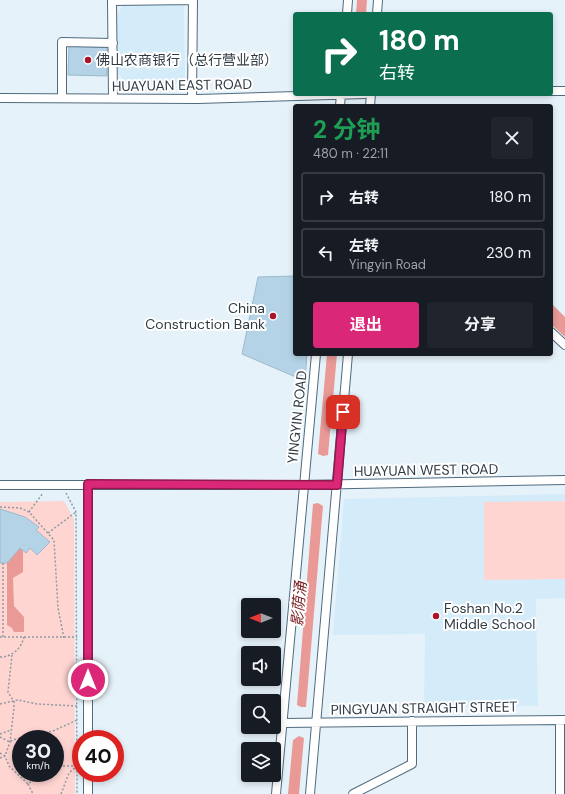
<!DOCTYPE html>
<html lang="zh">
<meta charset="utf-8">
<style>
body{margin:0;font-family:"DM Sans","Noto Sans SC",sans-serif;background:#20242c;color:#f1f3f6;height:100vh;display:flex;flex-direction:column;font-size:15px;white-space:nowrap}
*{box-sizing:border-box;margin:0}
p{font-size:13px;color:#9ea1a6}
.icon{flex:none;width:22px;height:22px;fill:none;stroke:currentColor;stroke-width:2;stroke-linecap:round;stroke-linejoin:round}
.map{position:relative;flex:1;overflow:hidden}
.panel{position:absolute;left:293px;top:104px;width:260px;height:252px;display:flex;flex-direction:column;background:#171b24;border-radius:4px;box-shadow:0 2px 6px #0003}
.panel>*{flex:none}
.hud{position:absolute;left:293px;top:12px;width:260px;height:84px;border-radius:4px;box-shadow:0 2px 6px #0003;background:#0b6e4f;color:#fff;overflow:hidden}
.needle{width:26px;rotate:270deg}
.tools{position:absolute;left:241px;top:598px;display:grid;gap:8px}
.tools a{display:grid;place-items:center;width:40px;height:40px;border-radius:4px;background:#171b24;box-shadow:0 2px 6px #0003;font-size:20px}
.speed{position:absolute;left:12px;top:730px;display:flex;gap:8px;font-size:20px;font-weight:700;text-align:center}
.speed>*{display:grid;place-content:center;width:52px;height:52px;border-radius:50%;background:#171b24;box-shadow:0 2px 6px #0003;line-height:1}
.speed small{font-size:10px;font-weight:400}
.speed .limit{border:6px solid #d22;background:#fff;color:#111}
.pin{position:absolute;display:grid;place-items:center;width:34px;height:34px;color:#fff;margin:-17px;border-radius:8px;box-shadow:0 2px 6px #0006}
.me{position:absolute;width:44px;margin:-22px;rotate:0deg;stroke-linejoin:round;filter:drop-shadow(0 0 3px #0008)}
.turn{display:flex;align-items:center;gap:14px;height:84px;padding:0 20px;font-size:18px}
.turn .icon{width:52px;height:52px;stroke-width:2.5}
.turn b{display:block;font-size:28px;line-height:34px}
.round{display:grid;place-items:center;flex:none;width:42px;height:42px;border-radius:4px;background:#20242c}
.summary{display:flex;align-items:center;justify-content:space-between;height:68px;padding:0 20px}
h1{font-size:24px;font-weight:700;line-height:30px;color:#1e9e55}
.button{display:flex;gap:8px;margin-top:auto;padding:8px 20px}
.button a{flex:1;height:46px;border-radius:4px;background:#db2777;color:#fff;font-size:16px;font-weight:700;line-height:46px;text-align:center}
.button a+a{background:#20242c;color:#f1f3f6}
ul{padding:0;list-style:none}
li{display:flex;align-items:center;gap:12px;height:50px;margin:0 8px 6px;padding:0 12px;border:2px solid #363941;border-radius:4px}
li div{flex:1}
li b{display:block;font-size:15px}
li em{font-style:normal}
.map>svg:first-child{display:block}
.built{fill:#d4ebfa}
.green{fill:#ffd5d2;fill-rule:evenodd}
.water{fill:#e99a97}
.building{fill:#b4d3e7;stroke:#9cb9cd}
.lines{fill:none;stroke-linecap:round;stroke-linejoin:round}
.minor-casing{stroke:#506b7e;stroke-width:10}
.path{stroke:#8e9aa2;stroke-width:1.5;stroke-dasharray:2 2;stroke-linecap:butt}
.minor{stroke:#fff;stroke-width:8}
.route-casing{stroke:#8e194d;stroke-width:10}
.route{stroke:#db2777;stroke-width:7}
.poi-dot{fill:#aa1428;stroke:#fff;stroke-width:1.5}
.labels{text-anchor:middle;stroke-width:4;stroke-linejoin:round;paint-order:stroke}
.poi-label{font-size:14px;fill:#2f3b43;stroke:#fff;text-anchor:start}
.street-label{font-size:14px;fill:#2f3b43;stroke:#fff}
.water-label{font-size:15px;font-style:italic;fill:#7c2126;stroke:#fff}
</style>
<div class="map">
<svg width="565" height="794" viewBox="0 0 565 794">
<rect width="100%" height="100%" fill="#e6f2fa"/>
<!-- built -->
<path class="built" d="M123,5H184L185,77L179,84L125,83L117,72L116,17Z
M565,494V598L536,599L538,706L424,707L425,634L333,635L344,499Z"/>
<!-- green -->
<path class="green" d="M64,501L74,519L75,794H0V502ZM21,739H55V773H21Z
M565,501V579L484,580V502Z"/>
<!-- water -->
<path class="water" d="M357,0H367L366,14H356Z
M551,303L565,317V337L551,324Z
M327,354H337L328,455L323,456L318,454Z
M318,503L323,506L306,707H301L297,705L313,504Z
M20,548L23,550V572L13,578L14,606L24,617V632H14L12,628L7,625V563Z
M299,736L304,738L299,794H288L293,740Z"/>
<!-- building -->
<path class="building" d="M69,46H107V76L68,75Z
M295,276V354H307L305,381L242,354L258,277Z
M0,509L25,517L39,527L36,530L50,542L37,555L30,548L26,553L20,548L7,563H0Z"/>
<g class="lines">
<defs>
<path id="minor" d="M347,14L348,0
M377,14L378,0
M551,91H565
M0,98L198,99L365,94
M62,98V42L113,43
M113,98L112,1L193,0
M192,99L193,0
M340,106L341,94
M370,106L371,94
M551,332L565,345
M88,484V739
M0,485H303L565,480
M560,720V794
M283,723L565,720
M88,773V794
M276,794L316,354
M310,794L348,354
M353,794L412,764V721"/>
</defs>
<!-- minor casing -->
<use href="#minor" class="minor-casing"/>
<!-- path -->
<path class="path" d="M66,493L76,512L77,794
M0,507L20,508L29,512L54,540L58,608L64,638
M29,512L43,493
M48,533L76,512
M3,563V637
M0,637H77
M0,657C12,657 21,649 24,637
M0,704L18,700L37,704L77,706
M0,734L11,730
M0,737L10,742L12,740L53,731L77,720
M0,753L5,756L10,742L14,708V702L8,692L12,655
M0,758L5,756L9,766L28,784L42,773
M55,766H77
M28,784L33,794
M61,794L69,773L77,766"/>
<!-- minor -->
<use href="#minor" class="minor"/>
</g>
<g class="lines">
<defs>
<path id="route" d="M88,680V484L337,485L343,412"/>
</defs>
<!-- route casing -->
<use href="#route" class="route-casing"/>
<!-- route -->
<use href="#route" class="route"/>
</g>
<!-- markers -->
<g class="poi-dot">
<circle cx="88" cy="60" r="4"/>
<circle cx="273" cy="316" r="4"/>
<circle cx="436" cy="616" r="4"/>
</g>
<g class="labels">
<!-- poi labels -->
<g class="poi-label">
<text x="96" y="65">佛山农商银行（总行营业部）</text>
<text x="265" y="313" text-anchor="end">China<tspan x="265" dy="16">Construction Bank</tspan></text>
<text x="444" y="613">Foshan No.2<tspan x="444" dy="16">Middle School</tspan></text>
</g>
<!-- street labels -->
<g class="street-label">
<text transform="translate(182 85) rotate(-1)" y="5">HUAYUAN EAST ROAD</text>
<text transform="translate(297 417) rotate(-84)" y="5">YINGYIN ROAD</text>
<text transform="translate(426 470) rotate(-1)" y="5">HUAYUAN WEST ROAD</text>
<text transform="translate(424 708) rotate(-1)" y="5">PINGYUAN STRAIGHT STREET</text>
</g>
<!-- water labels -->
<g class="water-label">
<text transform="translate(299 604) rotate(-85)" y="5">影荫涌</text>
</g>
</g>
</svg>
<div class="tools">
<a><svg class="needle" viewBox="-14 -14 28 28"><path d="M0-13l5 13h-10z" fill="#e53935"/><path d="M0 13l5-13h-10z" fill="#9ea1a6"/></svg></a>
<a><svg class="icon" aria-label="sound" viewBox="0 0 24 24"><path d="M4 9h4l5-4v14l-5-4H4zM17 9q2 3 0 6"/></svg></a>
<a><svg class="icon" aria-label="search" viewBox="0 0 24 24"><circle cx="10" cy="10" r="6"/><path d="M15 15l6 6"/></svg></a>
<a><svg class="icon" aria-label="layers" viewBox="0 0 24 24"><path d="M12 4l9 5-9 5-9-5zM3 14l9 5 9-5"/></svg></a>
</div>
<div class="speed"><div>30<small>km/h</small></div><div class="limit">40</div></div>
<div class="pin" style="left:343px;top:412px;background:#d93025"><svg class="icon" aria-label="arrive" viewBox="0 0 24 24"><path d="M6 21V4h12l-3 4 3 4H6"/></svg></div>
<svg class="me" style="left:88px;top:680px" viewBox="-20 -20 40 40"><circle r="17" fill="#db2777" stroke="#fff" stroke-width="3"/><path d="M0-11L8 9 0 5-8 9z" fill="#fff"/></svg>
<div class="hud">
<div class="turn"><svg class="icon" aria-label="right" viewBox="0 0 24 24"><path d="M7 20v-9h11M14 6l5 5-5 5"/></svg><div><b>180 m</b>右转</div></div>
</div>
<section class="panel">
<div class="summary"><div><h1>2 分钟</h1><p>480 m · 22:11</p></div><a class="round"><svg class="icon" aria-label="close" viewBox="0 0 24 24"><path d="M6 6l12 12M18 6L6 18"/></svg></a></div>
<ul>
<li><svg class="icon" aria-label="right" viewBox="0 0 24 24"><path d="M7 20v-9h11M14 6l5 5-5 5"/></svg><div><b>右转</b></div><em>180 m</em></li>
<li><svg class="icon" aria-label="left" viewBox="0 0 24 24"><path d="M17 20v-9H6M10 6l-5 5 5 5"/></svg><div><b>左转</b><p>Yingyin Road</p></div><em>230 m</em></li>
</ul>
<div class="button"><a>退出</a><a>分享</a></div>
</section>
</div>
